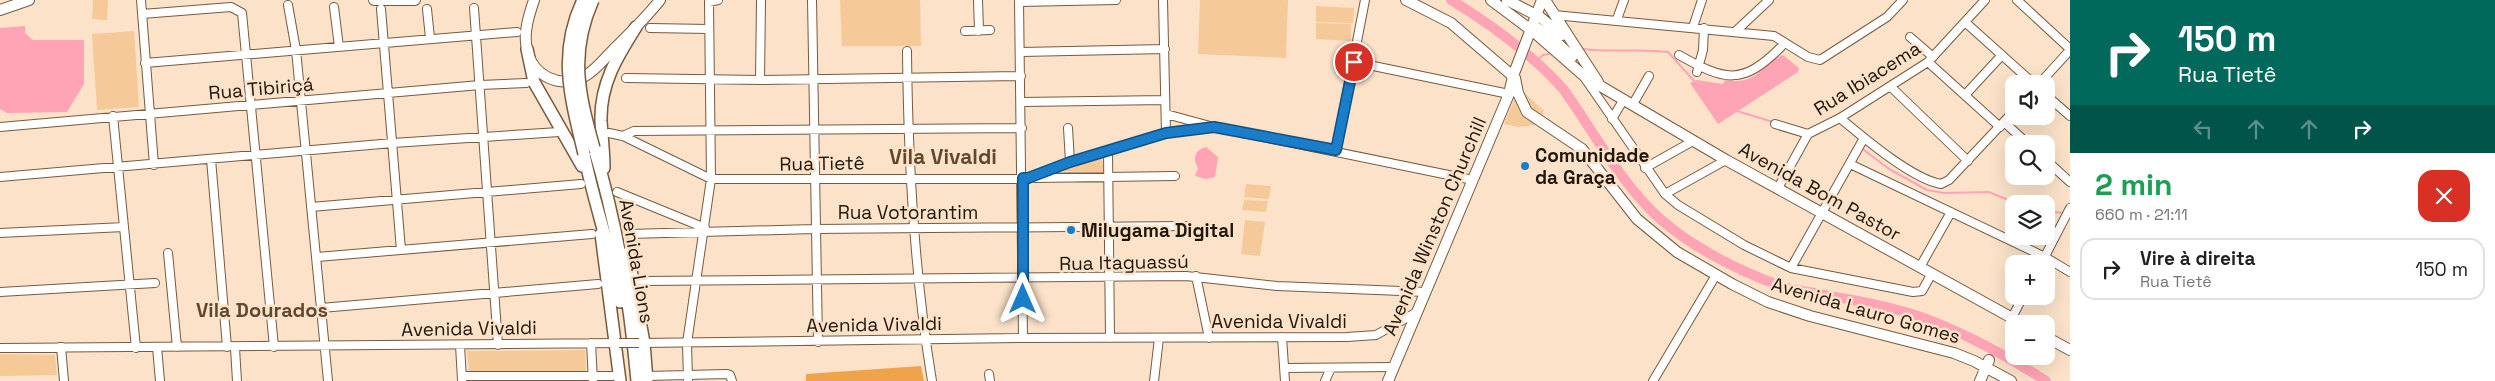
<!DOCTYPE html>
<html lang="pt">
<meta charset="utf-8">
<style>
body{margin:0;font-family:"Space Grotesk",sans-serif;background:#f2f2f2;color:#202124;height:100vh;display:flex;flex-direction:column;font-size:19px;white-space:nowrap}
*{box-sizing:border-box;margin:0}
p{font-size:16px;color:#757577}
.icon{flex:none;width:28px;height:28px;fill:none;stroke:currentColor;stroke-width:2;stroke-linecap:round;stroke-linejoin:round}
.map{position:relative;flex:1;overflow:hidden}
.panel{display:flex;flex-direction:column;background:#fff;width:425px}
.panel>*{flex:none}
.hud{background:#00695c;color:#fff;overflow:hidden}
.controls{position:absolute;left:2005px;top:75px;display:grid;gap:10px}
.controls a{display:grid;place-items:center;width:50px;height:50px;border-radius:10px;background:#fff;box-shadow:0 5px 20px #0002;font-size:25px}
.pin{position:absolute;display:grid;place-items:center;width:42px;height:42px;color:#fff;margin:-21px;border:2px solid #fff;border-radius:50%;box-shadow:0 1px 5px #0007}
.me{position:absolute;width:55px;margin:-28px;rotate:0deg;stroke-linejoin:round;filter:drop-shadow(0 0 4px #0008)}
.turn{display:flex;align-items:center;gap:18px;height:105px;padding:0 25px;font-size:22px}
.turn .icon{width:65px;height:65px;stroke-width:2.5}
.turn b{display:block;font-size:35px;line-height:42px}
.lanes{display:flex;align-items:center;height:48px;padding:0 25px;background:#0003;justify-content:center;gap:25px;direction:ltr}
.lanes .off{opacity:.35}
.round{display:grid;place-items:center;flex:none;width:52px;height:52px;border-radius:15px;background:#f2f2f2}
.headline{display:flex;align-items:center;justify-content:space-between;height:85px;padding:0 25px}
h1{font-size:30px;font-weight:700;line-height:38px;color:#1e9e55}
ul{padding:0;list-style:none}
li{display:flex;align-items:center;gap:15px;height:62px;margin:0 10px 8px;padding:0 15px;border:2px solid #e0e0e0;border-radius:15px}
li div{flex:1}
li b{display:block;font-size:19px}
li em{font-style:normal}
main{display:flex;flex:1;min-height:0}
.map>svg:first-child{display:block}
.green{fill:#f6c999}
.forest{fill:#efa44c}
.water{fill:#ffa4b5}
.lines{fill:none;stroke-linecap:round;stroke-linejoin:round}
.stream{stroke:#ffa4b5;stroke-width:2}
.river{stroke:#ffa4b5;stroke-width:10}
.minor-casing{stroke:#765b3f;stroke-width:10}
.major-casing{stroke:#765b3f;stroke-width:12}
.highway-casing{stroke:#765b3f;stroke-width:14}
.minor{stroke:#fff;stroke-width:8}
.major{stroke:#fff;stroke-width:10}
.highway{stroke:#fff;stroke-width:11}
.minor-bridge-casing{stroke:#765b3f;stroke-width:10;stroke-linecap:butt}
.highway-bridge-casing{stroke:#765b3f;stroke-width:14;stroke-linecap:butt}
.minor-bridge{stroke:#fff;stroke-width:8}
.highway-bridge{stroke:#fff;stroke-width:11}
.route-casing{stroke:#115183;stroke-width:12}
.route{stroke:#1a7dc9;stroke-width:9}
.poi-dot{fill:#1a7dc9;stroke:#fbe2c9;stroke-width:2}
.labels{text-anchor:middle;stroke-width:5;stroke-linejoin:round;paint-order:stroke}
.street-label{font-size:19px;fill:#21160a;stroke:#fbe2c9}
.poi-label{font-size:19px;font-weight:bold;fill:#21160a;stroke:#fbe2c9;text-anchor:start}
.neighbourhood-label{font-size:20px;font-weight:bold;fill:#61482c;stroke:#fbe2c9}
.quarter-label{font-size:21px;font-weight:bold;fill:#61482c;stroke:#fbe2c9}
</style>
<main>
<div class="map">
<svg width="2070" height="381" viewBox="0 0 2070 381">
<rect width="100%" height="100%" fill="#fbe2c9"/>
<!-- green -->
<path class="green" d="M93,0H108L107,20L92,19Z
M840,0H920L921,46H842Z
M1200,0H1288L1286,58L1198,54Z
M1316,6L1354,8L1353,23L1316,22Z
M1316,23L1351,24V41L1316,39Z
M134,31L139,107L97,110L92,34Z
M1519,88L1544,111L1540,124L1518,127L1504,124Z
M1101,156L1105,173L1061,171L1062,168Z
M1246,184L1271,186L1269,199L1244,197Z
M1244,200L1268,201L1266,212L1242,210Z
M1245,220L1265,222L1260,256L1241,254Z
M585,350L586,371L469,372L467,351Z
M0,354L55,355L57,375L0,376Z"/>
<!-- forest -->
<path class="forest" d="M921,366L924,381H806V374Z"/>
<!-- water -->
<path class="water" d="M25,26V33L33,40H84V84L67,112L7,113L0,109V28Z
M1783,55L1799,68L1798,72L1718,124L1690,83L1697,80L1723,84L1725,80C1759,86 1761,63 1783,55Z
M1206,147L1218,157L1215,177L1206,179L1195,176L1198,168C1192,158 1195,150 1206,147Z"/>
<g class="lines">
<!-- stream -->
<path class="stream" d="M1584,49C1611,53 1640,48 1668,52L1694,81
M1536,61L1543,55L1549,54
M1737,111L1773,122
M1864,150L1889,169L1927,190L1944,193L1989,192L2018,204
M2046,211L2064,213"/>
<!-- river -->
<path class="river" d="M1451,0C1492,25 1532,54 1564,90C1591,128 1614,171 1646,205C1680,242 1739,272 1787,288C1831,297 1878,302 1921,317C1965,333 2007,356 2046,381"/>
<defs>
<path id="minor" d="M141,0L154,165
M812,0L818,342
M978,0L979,31
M1019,0L1023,338
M1163,0L1166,133
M2017,0L2070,49
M1019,2L1116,0
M288,5L296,50L328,381
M334,7L339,47
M474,8L498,345
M381,9L401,250
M427,9L430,38
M142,14L231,7L242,13L274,347
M1554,15L1774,36L1808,57L1820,60L1887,17L1903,0
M1617,19L1624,0
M1965,22L2034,84
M1693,27L1702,0
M650,28L709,29
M965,31L990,30
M1736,31L1769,0
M1910,37L1933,57
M907,51C908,161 914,272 932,381
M1021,52L1165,49
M1679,55C1725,81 1742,86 1781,47
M1354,62L1509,94
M1928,62L2000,127
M145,63L517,32
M1697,72L1703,50L1704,28
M1584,77L1665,194L1678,205L1744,245L1791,268L1913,292L1922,291L1932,273
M626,78L760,80L1021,76
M760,80L761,0
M2039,84L2070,50
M1891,87L1968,161
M1965,95L2002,55
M2046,95L2070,116
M1022,102L1165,100
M1633,104L1649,76
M1166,114L1210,126
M113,116L136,348
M1840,118C1864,138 1912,179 1941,184L1949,180L2014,111
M1612,119L1624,99
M2004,122L2028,144
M1775,124L1808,134L1840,118L1928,62L1985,0
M0,127L480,85L526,83
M1068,128L1070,162
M609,133L623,136L711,179H1028L1070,162L1166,133L1214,127L1473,180
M623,136L634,131L1022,128
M1336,150L1365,0
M1108,151L1110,338
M211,159L227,347
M2046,160L2070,182
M1850,164L2045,257L2070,272
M1645,168L1693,141
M0,177L393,143L559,132
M1035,178L1175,176
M1778,188L1808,134
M617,192L705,228
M1665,194L1726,160
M311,207L581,184
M0,233L124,227
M629,234L814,229L1187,226
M168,253L177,347
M317,257L592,234
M2041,264L2070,208
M1920,267L1951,212
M1791,268L1864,138
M1196,276L1209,338
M642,281L1186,276L1277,286L1426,292
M0,292L155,283
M321,308L598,284
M2012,318L2023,296
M1282,337L1285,381
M591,343L593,381
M640,343L1023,338L1347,337L1376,335L1417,312
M460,345L462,380
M61,347L64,381
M157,347L160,381
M0,348L619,343
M235,348L237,381
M1285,368L1394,367
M989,374L990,381
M462,376H612
M647,376L727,374L730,375L732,381
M688,381L687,343L711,179L709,2L718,0
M1154,381L1159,338
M1325,381L1331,368
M1653,381L1716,275"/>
<path id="major" d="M374,0H415
M534,0C529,15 523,33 527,49C532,76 561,90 585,76C596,70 604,59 613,50C629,34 646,18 660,0
M1406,0L1451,23L1515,78L1518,93L1527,112L1582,149L1637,219L1677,252L1732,284L1768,302L1810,316L1954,353L1974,361L2011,381
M1491,0L1535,33L1583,75L1602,87L1726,160L2023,324
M1507,0L1540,17L1562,35
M1545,0L1598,82
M0,10L29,0
M1533,25L1553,39L1572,57
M2046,337L2070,350
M1388,381L1509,94L1513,76L1542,0
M1980,381L1989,360"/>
<path id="highway" d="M527,49L534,82L582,166
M594,148C617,224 630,302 637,381
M584,154C594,204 612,252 620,302
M604,168C604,153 602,137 601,121C600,84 617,57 636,27
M601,234L620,381
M628,253L644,343L647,381"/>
</defs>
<!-- minor casing -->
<use href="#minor" class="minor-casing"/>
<!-- major casing -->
<use href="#major" class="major-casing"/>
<!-- highway casing -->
<use href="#highway" class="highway-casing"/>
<!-- minor -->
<use href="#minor" class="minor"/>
<!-- major -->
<use href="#major" class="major"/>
<!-- highway -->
<use href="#highway" class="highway"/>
<defs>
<path id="minor-bridge" d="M619,343H639"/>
<path id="highway-bridge" d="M583,0C557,54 571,99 584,154
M593,0C569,54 579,94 594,148"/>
</defs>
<!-- minor-bridge casing -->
<use href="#minor-bridge" class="minor-bridge-casing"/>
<!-- highway-bridge casing -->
<use href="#highway-bridge" class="highway-bridge-casing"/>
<!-- minor-bridge -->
<use href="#minor-bridge" class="minor-bridge"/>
<!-- highway-bridge -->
<use href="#highway-bridge" class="highway-bridge"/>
</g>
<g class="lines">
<defs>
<path id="route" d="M1023,299V178H1028L1070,162L1166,133L1214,127L1336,150L1354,62"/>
</defs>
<!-- route casing -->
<use href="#route" class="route-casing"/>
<!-- route -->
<use href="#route" class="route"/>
</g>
<!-- markers -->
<g class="poi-dot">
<circle cx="1525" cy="166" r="5"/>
<circle cx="1071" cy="230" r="5"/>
</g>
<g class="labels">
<!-- street labels -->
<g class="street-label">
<text transform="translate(1867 78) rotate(-32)" y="7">Rua Ibiacema</text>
<text transform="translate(261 88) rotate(-5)" y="7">Rua Tibiriçá</text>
<text transform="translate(822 163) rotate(-1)" y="7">Rua Tietê</text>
<text transform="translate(1820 191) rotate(29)" y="7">Avenida Bom Pastor</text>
<text x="908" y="219">Rua Votorantim</text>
<text transform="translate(1434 226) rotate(-67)" y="7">Avenida Winston Churchill</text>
<text transform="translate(637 261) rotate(80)" y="7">Avenida Lions</text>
<text transform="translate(1124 262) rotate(-1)" y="7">Rua Itaguassú</text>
<text transform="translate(1866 310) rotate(16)" y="7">Avenida Lauro Gomes</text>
<text x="1279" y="328">Avenida Vivaldi</text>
<text transform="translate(874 324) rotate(-1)" y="7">Avenida Vivaldi</text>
<text transform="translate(469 328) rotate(-1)" y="7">Avenida Vivaldi</text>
</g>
<!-- poi labels -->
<g class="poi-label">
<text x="1535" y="162">Comunidade<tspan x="1535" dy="22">da Graça</tspan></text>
<text x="1081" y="237">Milugama Digital</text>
</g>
<!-- neighbourhood labels -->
<g class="neighbourhood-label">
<text x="262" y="317">Vila Dourados</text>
</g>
<!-- quarter labels -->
<g class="quarter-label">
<text x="943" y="164">Vila Vivaldi</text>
</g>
</g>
</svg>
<div class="controls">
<a><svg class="icon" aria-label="sound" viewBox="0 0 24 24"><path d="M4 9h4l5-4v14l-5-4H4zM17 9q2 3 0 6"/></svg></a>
<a><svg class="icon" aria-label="search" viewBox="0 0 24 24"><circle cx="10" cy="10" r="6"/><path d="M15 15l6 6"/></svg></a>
<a><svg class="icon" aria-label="layers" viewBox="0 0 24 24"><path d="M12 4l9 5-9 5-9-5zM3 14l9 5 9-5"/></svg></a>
<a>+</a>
<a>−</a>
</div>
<div class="pin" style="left:1354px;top:62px;background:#d93025"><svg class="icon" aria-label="arrive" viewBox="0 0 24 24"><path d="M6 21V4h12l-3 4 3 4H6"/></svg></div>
<svg class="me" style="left:1023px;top:299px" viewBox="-20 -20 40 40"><path d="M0-17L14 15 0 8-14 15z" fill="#1a7dc9" stroke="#fff" stroke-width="4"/></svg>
</div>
<section class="panel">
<div class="hud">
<div class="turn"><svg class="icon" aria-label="right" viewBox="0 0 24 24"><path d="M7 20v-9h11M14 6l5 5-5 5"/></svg><div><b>150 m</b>Rua Tietê</div></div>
<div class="lanes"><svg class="icon off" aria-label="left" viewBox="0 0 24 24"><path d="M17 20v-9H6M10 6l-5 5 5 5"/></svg><svg class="icon off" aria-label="ahead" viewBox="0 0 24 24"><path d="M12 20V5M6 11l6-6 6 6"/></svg><svg class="icon off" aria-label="ahead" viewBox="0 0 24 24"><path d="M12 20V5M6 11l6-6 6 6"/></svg><svg class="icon" aria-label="right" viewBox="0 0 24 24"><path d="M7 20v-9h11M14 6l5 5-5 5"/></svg></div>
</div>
<div class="headline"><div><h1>2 min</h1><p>660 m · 21:11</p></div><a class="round" style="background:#d93025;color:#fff"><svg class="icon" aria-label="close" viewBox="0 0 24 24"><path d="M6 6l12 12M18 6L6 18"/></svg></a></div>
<ul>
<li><svg class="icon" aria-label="right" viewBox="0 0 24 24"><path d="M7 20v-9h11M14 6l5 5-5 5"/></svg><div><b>Vire à direita</b><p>Rua Tietê</p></div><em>150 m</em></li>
</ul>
</section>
</main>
